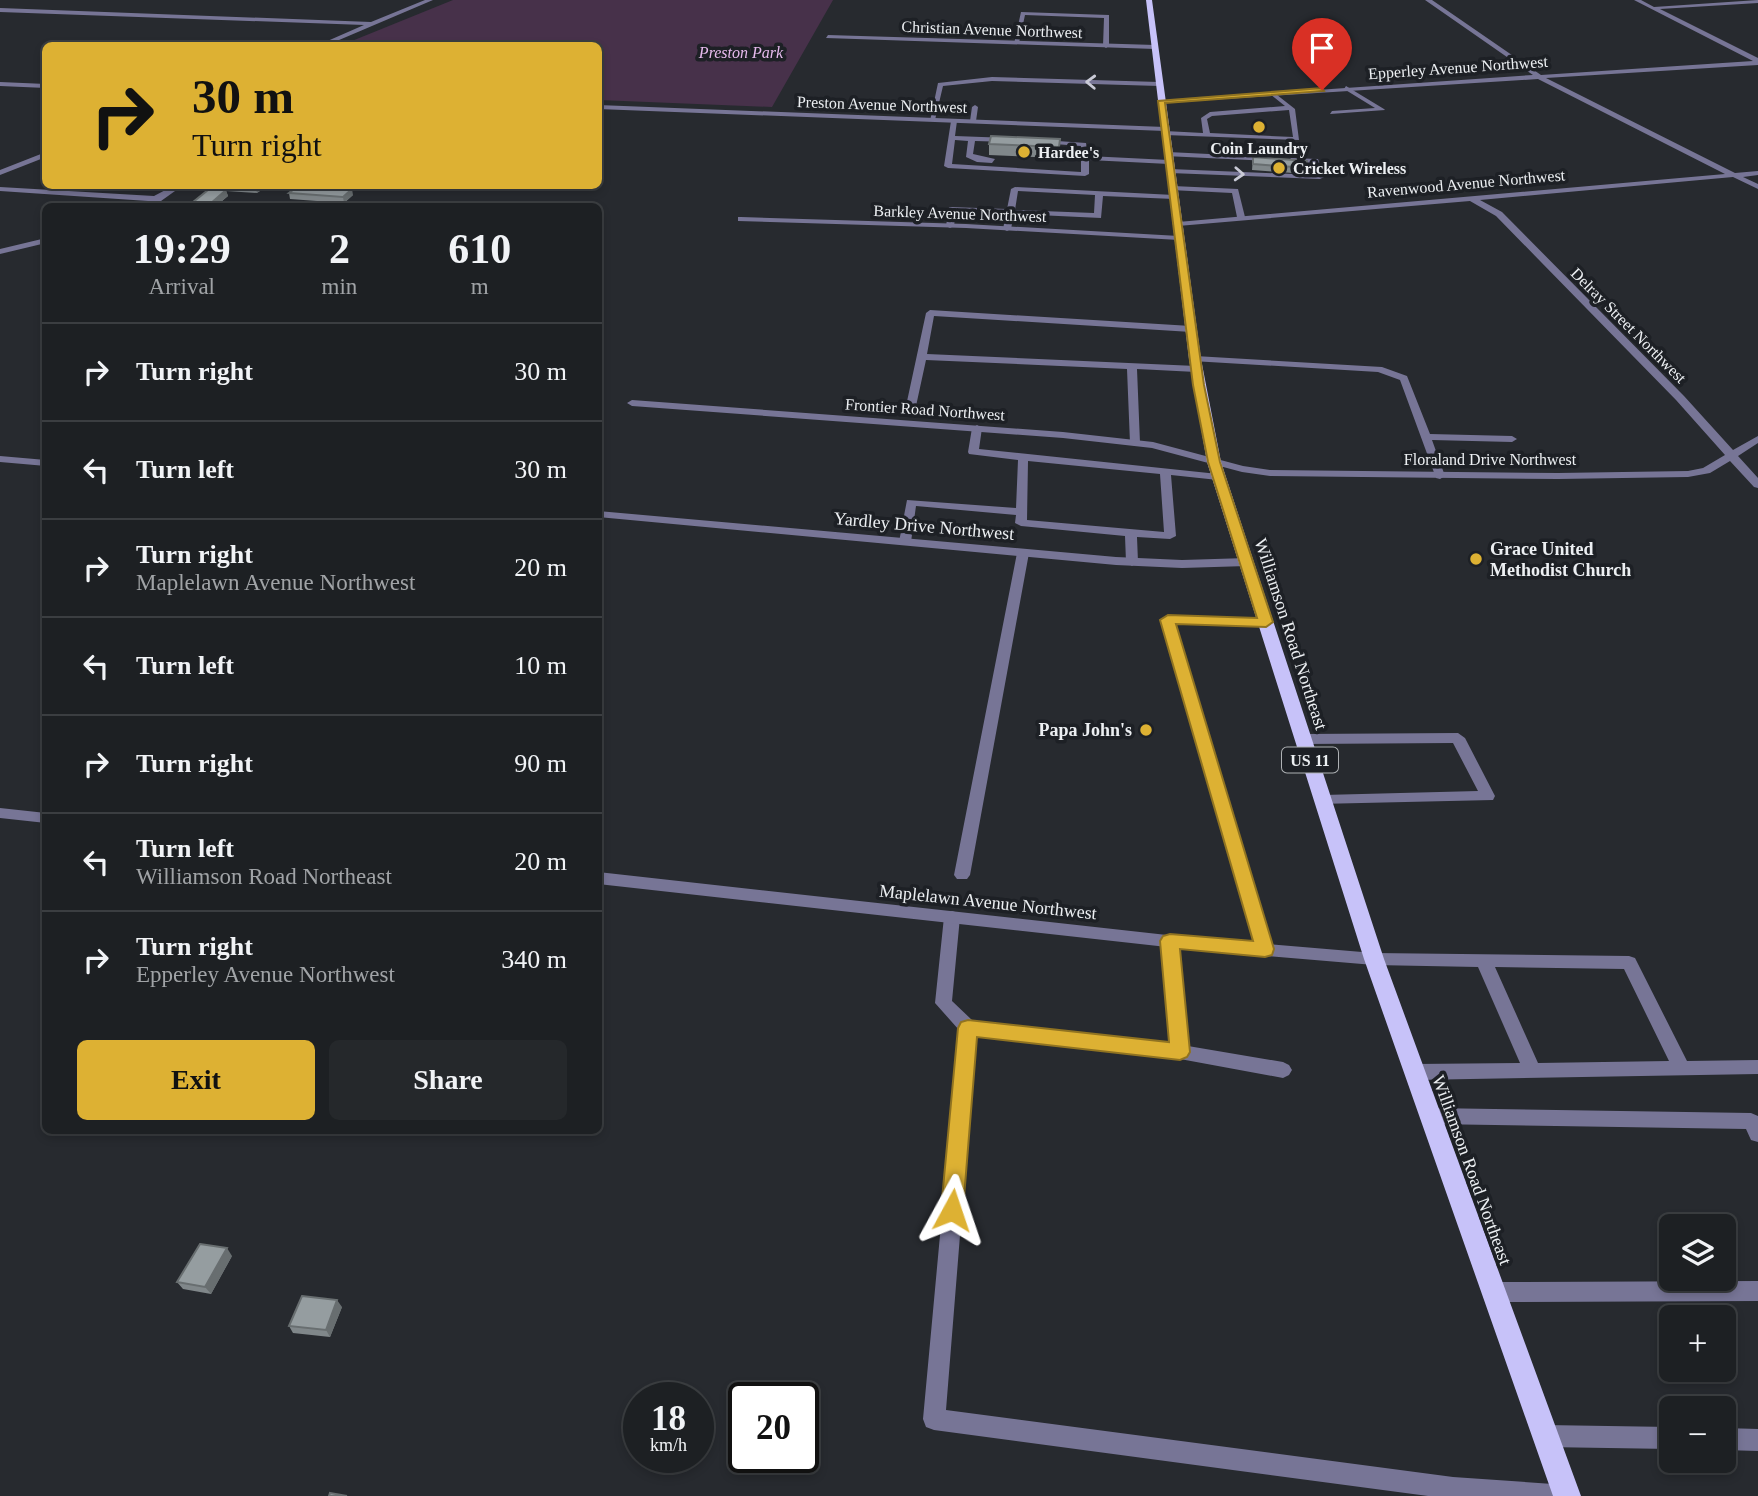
<!DOCTYPE html>
<meta charset="utf-8">
<style>
body{margin:0;font-family:Georgia,serif;background:#25282b;color:#f1f3f6;height:100vh;display:flex;flex-direction:column;font-size:26px;white-space:nowrap}
*{box-sizing:border-box;margin:0}
p{font-size:23px;color:#a0a3a6}
.icon{flex:none;width:38px;height:38px;fill:none;stroke:currentColor;stroke-width:2;stroke-linecap:round;stroke-linejoin:round}
.map{position:relative;flex:1;overflow:hidden}
.details{position:absolute;left:42px;top:203px;width:560px;height:931px;display:flex;flex-direction:column;background:#1d2023;border-radius:10px;box-shadow:0 4px 10px #0003,0 0 0 2px #3b3e41}
.details>*{flex:none}
.top-card{position:absolute;left:42px;top:42px;width:560px;height:147px;border-radius:10px;box-shadow:0 4px 10px #0003,0 0 0 2px #3b3e41;background:#ddb133;color:#111;overflow:hidden}
.controls{position:absolute;left:1659px;top:1214px;display:grid;gap:14px}
.controls a{display:grid;place-items:center;width:77px;height:77px;border-radius:10px;background:#1d2023;box-shadow:0 4px 10px #0003,0 0 0 2px #3b3e41;font-size:35px}
.speed{position:absolute;left:623px;top:1382px;display:flex;gap:14px;font-size:35px;font-weight:700;text-align:center}
.speed>*{display:grid;place-content:center;width:91px;height:91px;border-radius:50%;background:#1d2023;box-shadow:0 4px 10px #0003,0 0 0 2px #3b3e41;line-height:1}
.speed small{font-size:18px;font-weight:400}
.speed .limit{border:4px solid #111;border-radius:10px;background:#fff;color:#111}
.pin{position:absolute;display:grid;place-items:center;width:60px;height:60px;color:#fff;margin:-72px -30px;border-radius:50% 50% 50% 0;rotate:-45deg;box-shadow:0 0 7px #0007}
.pin .icon{rotate:45deg}
.me{position:absolute;width:77px;margin:-38px;rotate:5deg;stroke-linejoin:round;filter:drop-shadow(0 0 5px #0008)}
.turn{display:flex;align-items:center;gap:24px;height:147px;padding:0 35px;font-size:32px}
.turn .icon{width:91px;height:91px;stroke-width:2.5}
.turn b{display:block;font-size:49px;line-height:60px}
.eta{display:flex;justify-content:space-evenly;align-items:center;height:119px;text-align:center}
.eta b{font-size:42px;font-weight:700;line-height:49px}
.button{display:flex;gap:14px;margin-top:auto;padding:14px 35px}
.button a{flex:1;height:80px;border-radius:10px;background:#ddb133;color:#111;font-size:28px;font-weight:700;line-height:80px;text-align:center}
.button a+a{background:#25282b;color:#f1f3f6}
ul{padding:0;list-style:none}
li{display:flex;align-items:center;gap:21px;height:98px;padding:0 35px;border-top:2px solid #3b3e41}
li div{flex:1}
li b{display:block;font-size:26px}
li em{font-style:normal}
.map>svg:first-child{display:block}
.green{fill:#47314a}
.lines{fill:none;stroke-linecap:round;stroke-linejoin:round}
.lane{fill:#777596;fill-rule:evenodd}
.street{fill:#777596;fill-rule:evenodd}
.primary{fill:#c7c2f9;fill-rule:evenodd}
.wall{fill:#80878a}
.shaded-wall{fill:#686e70}
.building{fill:#959da0;stroke:#686e70;stroke-width:2}
.oneway{stroke:#c9cad6}
.route{fill:#ddb133;stroke:#907321;stroke-width:2}
.poi-dot{fill:#ddb133;stroke:#1d2025;stroke-width:2.5}
.labels{text-anchor:middle;stroke-width:7;stroke-linejoin:round;paint-order:stroke}
.far-street-label{font-size:16px;fill:#eceff2;stroke:#1d2025}
.far-park-label{font-size:16px;font-style:italic;fill:#e6baed;stroke:#1d2025}
.far-poi-label{font-size:16px;font-weight:bold;fill:#eceff2;stroke:#1d2025;text-anchor:start}
.shield{fill:#1d2025;stroke:#aeb1b4;stroke-width:2}
.shield-label{font-size:16px;font-weight:bold;fill:#eceff2}
.street-label{font-size:18px;fill:#eceff2;stroke:#1d2025}
.poi-label{font-size:18px;font-weight:bold;fill:#eceff2;stroke:#1d2025;text-anchor:start}
</style>
<div class="map">
<svg width="1758" height="1496" viewBox="0 0 1758 1496">
<rect width="100%" height="100%" fill="#272a2f"/>
<!-- green -->
<path class="green" d="M453,0H833L772,107L599,100L598,46L342,45Z"/>
<g class="lines">
<!-- lane -->
<path class="lane" d="M1021,12L1109,15V46L1106,48L1103,46L1104,18L1025,15L1019,43L1014,44Z
M992,77L1159,82L1162,84L1159,86L992,81L943,86L935,120L930,121L938,83Z
M1346,86L1384,109L1385,110L1330,114L1332,111L1375,108L1344,89Z
M1272,91L1295,109L1299,140L1165,135L1162,133L1165,131L1203,133L1201,118L1210,112L1285,106L1270,94ZM1289,110L1293,137L1210,133L1207,119L1212,116Z
M975,105L978,107L976,121L973,123L970,121L972,107Z
M954,119L957,121L955,136L1009,138L1012,140L1009,142L975,141L973,154L995,159L992,163L977,162L966,157L968,141L955,140L952,164L1081,172V146L1041,143L1043,140L1086,143L1088,156L1169,160L1173,162L1169,164L1089,160V174L1085,176L948,168L944,166L951,121Z
M1168,152L1270,157L1274,159L1270,161L1165,156Z
M1291,158L1318,159L1324,177L1320,179L1170,173L1166,171L1170,169L1316,175L1312,163L1288,162Z
M173,186H182L161,201L152,203L148,201L0,191V187L154,196Z
M1173,186L1238,189L1245,217L1241,219L1237,217L1232,193L1170,190L1169,188Z
M1015,187L1174,195L1178,197L1174,199L1103,196L1101,218L1014,214L1011,229L1007,231L1003,229L1006,214L956,211L954,226L950,228L946,226L949,207L1007,209L1011,189ZM1018,191L1095,195L1094,213L1015,210Z
M46,238V243L0,254V249Z
M930,310L1191,326L1196,329L1191,332L934,316L927,354L1196,366L1201,369L1196,372L1137,369L1140,443L1135,446L1130,443L1127,369L926,360L916,406L911,409L906,406L926,313Z
M1195,356L1382,367L1407,376L1430,434L1512,436L1517,439L1512,442L1432,440L1445,476L1440,479L1436,478L1400,380L1378,372L1192,361L1190,359Z
M977,425L982,428L979,449L1218,474L1223,477L1218,480L1171,475L1176,536L1170,539L1137,537L1138,562L1132,566L1126,562L1125,536L1021,526L1015,523L1016,515L916,506L911,542L909,544H901L899,542L907,500L1016,508L1018,460L969,454L968,452L972,428ZM1028,461L1160,474L1164,532L1027,520Z
M1023,549L1029,553L970,875L967,879H957L954,875L1017,553Z
M1168,616L1266,618L1272,622L1266,626L1175,624L1273,949L1271,954L1265,955L1259,954L1257,949L1162,620Z
M1458,733L1465,738L1495,796L1493,800L1318,804L1316,800L1318,796L1323,795L1478,791L1453,743L1303,744L1296,739L1303,734Z
M952,911L958,913L960,917L952,1001L973,1021L1171,1044L1162,941L1164,937L1170,935L1176,937L1178,941L1188,1046L1283,1062L1289,1065L1292,1070L1289,1075L1283,1078L1180,1059L976,1036L946,1410L1453,1477L1567,1485L1575,1488L1578,1496H1428L934,1430L926,1427L923,1419L959,1030L935,1003L944,917L946,913Z
M1374,953L1629,956L1635,958L1687,1061L1758,1060V1074L1415,1080L1409,1077L1406,1072L1409,1067L1415,1064L1520,1063L1478,967L1374,965L1368,964L1366,959L1368,954ZM1495,967L1624,969L1669,1061L1538,1063Z
M1431,1108L1751,1113L1758,1116V1142L1751,1140L1746,1129L1431,1124L1425,1122L1422,1116L1425,1110Z
M1758,1281V1301L1494,1302L1487,1299L1484,1292L1487,1285L1494,1282Z
M1545,1425L1671,1427V1449L1545,1447L1537,1444L1534,1436L1537,1428Z
M1724,1428L1758,1429V1451L1724,1450Z"/>
<!-- street -->
<path class="street" d="M425,0H433L325,46H316L364,25L0,12V8L371,22Z
M1425,0H1432L1541,75L1753,61L1634,0H1641L1654,7L1758,0V3L1660,9L1758,58V65L1546,78L1735,173L1758,171V175L1743,177L1758,184V189L1733,177L1480,200L1502,212L1684,396L1733,450L1758,436V443L1738,456L1758,478V488L1754,487L1730,461L1710,473L1688,477L1558,479L1270,476L1242,472L1152,448L1063,438L632,406L627,403L632,400L1063,432L1153,442L1243,466L1270,470L1558,473L1688,471L1703,468L1725,455L1676,400L1496,216L1470,201L1178,226L1174,224L1178,222L1725,174L1538,79L1161,103L1158,101L1533,75Z
M828,35L1155,45L1158,47L1155,49L826,38Z
M0,82L46,84V88L0,86Z
M598,105L1165,127L1168,129L1165,131L598,109Z
M46,152V157L0,175V170Z
M741,217L966,224L1179,236L1183,238L1179,240L966,228L738,221V217Z
M0,456L46,460V466L0,462Z
M598,511L1116,557L1182,560L1247,558L1253,562L1247,566L1182,568L1116,565L598,517Z
M0,808L46,813V823L0,818Z
M598,872L1194,938L1374,953L1380,954L1382,959L1380,964L1374,965L1194,950L598,884Z"/>
<!-- primary -->
<path class="primary" d="M1146,0H1152L1201,359L1221,462L1384,959L1581,1496H1553L1364,959L1207,462L1189,359Z"/>
</g>
<!-- wall -->
<path class="wall" d="M1060,139L1058,158L989,155V144Z
M1253,157L1307,168L1306,174L1252,170Z
M207,186H267L257,193L226,191L228,196L216,206H193L192,203L224,190L208,189Z
M289,193L353,195L344,203L290,199Z
M232,1256L211,1294L183,1289L177,1282Z
M342,1307L330,1337L293,1333L289,1326Z"/>
<!-- shaded-wall -->
<path class="shaded-wall" d="M255,186H267L257,193Z
M352,189L353,195L344,203L343,197Z
M226,190L228,196L216,206H211L210,204Z
M227,1248L232,1256L211,1294L205,1287Z
M337,1300L342,1307L330,1337L326,1330Z"/>
<!-- building -->
<path class="building" d="M991,136L1060,139L1059,147L989,144Z
M1253,157L1307,161V168L1253,164Z
M298,186L352,189L343,197L289,193Z
M208,190H226L210,204L192,203Z
M200,1244L227,1248L205,1287L177,1282Z
M302,1296L337,1300L326,1330L289,1326Z
M330,1493L347,1496H329Z"/>
<!-- one-way arrows -->
<defs><path id="oneway-chevron" d="M-2-3.5L2.5 0L-2 3.5" fill="none" stroke-width="1.6" stroke-linecap="round" stroke-linejoin="round" transform="scale(1.75)"/></defs>
<g class="oneway">
<use href="#oneway-chevron" transform="translate(1091 82) rotate(-178)"/>
<use href="#oneway-chevron" transform="translate(1239 174) rotate(3)"/>
</g>
<!-- route -->
<path class="route" d="M1322,88L1324,91L1165,103L1204,385L1220,462L1273,622L1266,627L1176,624L1274,949L1272,955L1265,957L1180,949L1190,1052L1187,1057L1180,1060L977,1037L963,1210L960,1217L952,1220L944,1217L941,1210L958,1028L961,1022L968,1020L1169,1042L1160,941L1163,936L1170,934L1253,941L1160,620L1168,615L1257,618L1208,462L1193,385L1158,101Z"/>
<!-- markers -->
<g class="poi-dot">
<circle cx="1259" cy="127" r="7"/>
<circle cx="1024" cy="152" r="7"/>
<circle cx="1279" cy="168" r="7"/>
<circle cx="1476" cy="559" r="7"/>
<circle cx="1146" cy="730" r="7"/>
</g>
<g class="labels">
<!-- far-street labels -->
<g class="far-street-label">
<text transform="translate(992 29) rotate(2)" y="6">Christian Avenue Northwest</text>
<text transform="translate(1458 67) rotate(-4)" y="6">Epperley Avenue Northwest</text>
<text transform="translate(882 104) rotate(2)" y="6">Preston Avenue Northwest</text>
<text transform="translate(1466 183) rotate(-5)" y="6">Ravenwood Avenue Northwest</text>
<text transform="translate(960 213) rotate(2)" y="6">Barkley Avenue Northwest</text>
<text transform="translate(1629 325) rotate(45)" y="6">Delray Street Northwest</text>
<text transform="translate(925 409) rotate(4)" y="6">Frontier Road Northwest</text>
<text x="1490" y="465">Floraland Drive Northwest</text>
</g>
<!-- far-park labels -->
<g class="far-park-label">
<text x="741" y="58">Preston Park</text>
</g>
<!-- far-poi labels -->
<g class="far-poi-label">
<text x="1259" y="154" text-anchor="middle">Coin Laundry</text>
<text x="1038" y="158">Hardee's</text>
<text x="1293" y="174">Cricket Wireless</text>
</g>
<!-- shield labels -->
<rect class="shield" x="1282" y="747.5" width="56" height="25" rx="5"/>
<g class="shield-label">
<text x="1310" y="766">US 11</text>
</g>
<!-- street labels -->
<g class="street-label">
<text transform="translate(924 526) rotate(5)" y="6">Yardley Drive Northwest</text>
<text transform="translate(1291 634) rotate(72)" y="6">Williamson Road Northeast</text>
<text transform="translate(988 902) rotate(6)" y="6">Maplelawn Avenue Northwest</text>
<text transform="translate(1472 1170) rotate(70)" y="6">Williamson Road Northeast</text>
</g>
<!-- poi labels -->
<g class="poi-label">
<text x="1490" y="555">Grace United<tspan x="1490" dy="21">Methodist Church</tspan></text>
<text x="1132" y="736" text-anchor="end">Papa John's</text>
</g>
</g>
</svg>
<div class="controls">
<a><svg class="icon" aria-label="layers" viewBox="0 0 24 24"><path d="M12 4l9 5-9 5-9-5zM3 14l9 5 9-5"/></svg></a>
<a>+</a>
<a>−</a>
</div>
<div class="speed"><div>18<small>km/h</small></div><div class="limit">20</div></div>
<div class="pin" style="left:1322px;top:90px;background:#d93025"><svg class="icon" aria-label="arrive" viewBox="0 0 24 24"><path d="M6 21V4h12l-3 4 3 4H6"/></svg></div>
<svg class="me" style="left:952px;top:1210px" viewBox="-20 -20 40 40"><path d="M0-17L14 15 0 8-14 15z" fill="#ddb133" stroke="#fff" stroke-width="4"/></svg>
<div class="top-card">
<div class="turn"><svg class="icon" aria-label="right" viewBox="0 0 24 24"><path d="M7 20v-9h11M14 6l5 5-5 5"/></svg><div><b>30 m</b>Turn right</div></div>
</div>
<section class="details">
<div class="eta">
<div><b>19:29</b><p>Arrival</p></div>
<div><b>2</b><p>min</p></div>
<div><b>610</b><p>m</p></div>
</div>
<ul>
<li><svg class="icon" aria-label="right" viewBox="0 0 24 24"><path d="M7 20v-9h11M14 6l5 5-5 5"/></svg><div><b>Turn right</b></div><em>30 m</em></li>
<li><svg class="icon" aria-label="left" viewBox="0 0 24 24"><path d="M17 20v-9H6M10 6l-5 5 5 5"/></svg><div><b>Turn left</b></div><em>30 m</em></li>
<li><svg class="icon" aria-label="right" viewBox="0 0 24 24"><path d="M7 20v-9h11M14 6l5 5-5 5"/></svg><div><b>Turn right</b><p>Maplelawn Avenue Northwest</p></div><em>20 m</em></li>
<li><svg class="icon" aria-label="left" viewBox="0 0 24 24"><path d="M17 20v-9H6M10 6l-5 5 5 5"/></svg><div><b>Turn left</b></div><em>10 m</em></li>
<li><svg class="icon" aria-label="right" viewBox="0 0 24 24"><path d="M7 20v-9h11M14 6l5 5-5 5"/></svg><div><b>Turn right</b></div><em>90 m</em></li>
<li><svg class="icon" aria-label="left" viewBox="0 0 24 24"><path d="M17 20v-9H6M10 6l-5 5 5 5"/></svg><div><b>Turn left</b><p>Williamson Road Northeast</p></div><em>20 m</em></li>
<li><svg class="icon" aria-label="right" viewBox="0 0 24 24"><path d="M7 20v-9h11M14 6l5 5-5 5"/></svg><div><b>Turn right</b><p>Epperley Avenue Northwest</p></div><em>340 m</em></li>
</ul>
<div class="button"><a>Exit</a><a>Share</a></div>
</section>
</div>
